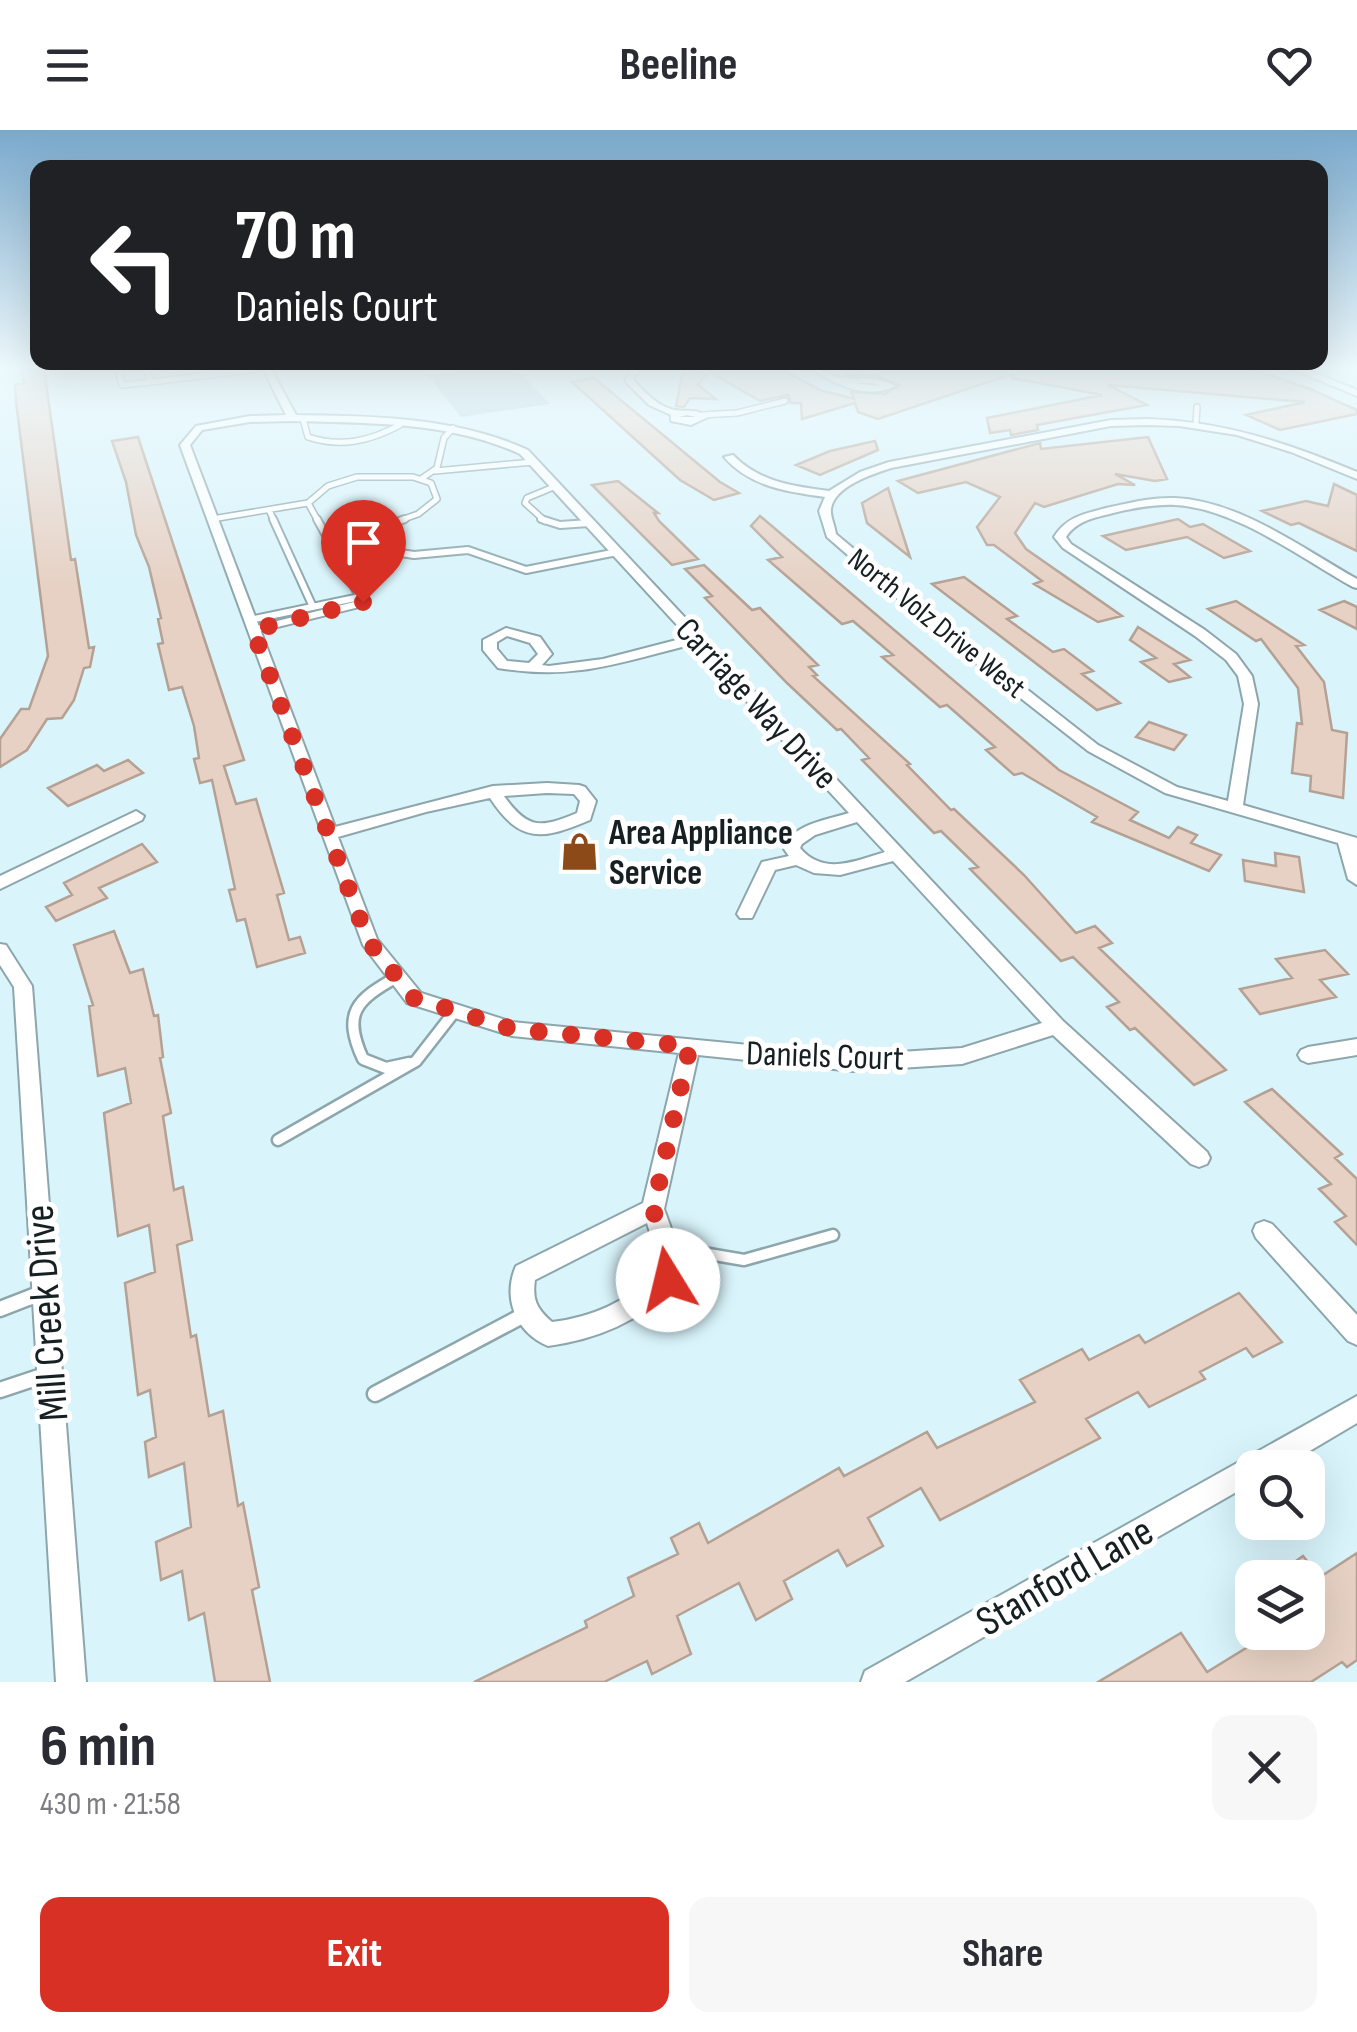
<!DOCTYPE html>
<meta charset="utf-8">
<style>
body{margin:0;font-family:"Sofia Sans Condensed",sans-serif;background:#f7f7f7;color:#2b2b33;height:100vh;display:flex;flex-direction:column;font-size:38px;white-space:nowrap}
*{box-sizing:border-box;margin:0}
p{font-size:32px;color:#7c7c81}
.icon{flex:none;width:55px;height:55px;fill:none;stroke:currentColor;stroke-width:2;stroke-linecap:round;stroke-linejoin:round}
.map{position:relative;height:1552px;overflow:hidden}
.panel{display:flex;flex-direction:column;background:#fff;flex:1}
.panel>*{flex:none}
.top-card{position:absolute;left:30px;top:30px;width:1298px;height:210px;border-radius:20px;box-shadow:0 10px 40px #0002;background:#202124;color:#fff;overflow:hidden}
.buttons{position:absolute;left:1235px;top:1320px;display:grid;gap:20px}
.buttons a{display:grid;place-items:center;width:90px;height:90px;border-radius:20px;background:#fff;box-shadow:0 10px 40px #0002;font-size:50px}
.pin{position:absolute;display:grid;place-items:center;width:85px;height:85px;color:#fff;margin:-102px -42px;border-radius:50% 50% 50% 0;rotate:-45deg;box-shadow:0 0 10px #0007}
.pin .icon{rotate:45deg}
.me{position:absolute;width:110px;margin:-55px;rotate:351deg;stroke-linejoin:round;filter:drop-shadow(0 0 8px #0008)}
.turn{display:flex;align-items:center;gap:35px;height:210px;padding:0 40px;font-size:45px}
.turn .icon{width:130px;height:130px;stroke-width:2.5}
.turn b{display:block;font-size:70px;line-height:85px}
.round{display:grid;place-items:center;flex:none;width:105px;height:105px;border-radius:20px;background:#f7f7f7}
.head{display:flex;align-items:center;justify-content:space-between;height:170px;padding:0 40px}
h1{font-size:60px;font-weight:700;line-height:75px}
.button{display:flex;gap:20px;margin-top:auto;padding:20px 40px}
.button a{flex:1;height:115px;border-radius:20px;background:#d93025;color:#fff;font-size:40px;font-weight:700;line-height:115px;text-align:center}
.button a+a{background:#f7f7f7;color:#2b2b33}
header{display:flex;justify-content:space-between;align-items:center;height:130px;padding:0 40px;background:#fff;font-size:45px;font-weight:700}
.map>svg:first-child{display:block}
.green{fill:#b0d0d9}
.building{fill:#e7d1c4;stroke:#b5a194;stroke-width:2.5}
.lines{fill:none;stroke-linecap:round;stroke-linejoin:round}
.service-far3-casing{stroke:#8da6ac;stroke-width:8}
.service-far2-casing{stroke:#8da6ac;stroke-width:10}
.service-far1-casing{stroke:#8da6ac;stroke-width:15}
.service-casing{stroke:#8da6ac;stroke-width:19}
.minor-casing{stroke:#8da6ac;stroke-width:4}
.service-far3{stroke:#fff;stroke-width:5}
.service-far2{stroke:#fff;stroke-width:6}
.service-far1{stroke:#fff;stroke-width:10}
.service{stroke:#fff;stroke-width:14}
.minor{fill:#fff;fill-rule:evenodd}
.route{stroke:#d93025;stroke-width:18;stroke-dasharray:0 32.4}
.labels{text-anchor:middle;stroke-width:10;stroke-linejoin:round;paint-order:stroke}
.far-street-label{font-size:30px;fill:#161f22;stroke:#fff}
.street-label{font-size:35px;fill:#161f22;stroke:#fff}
.poi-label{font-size:35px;font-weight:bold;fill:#161f22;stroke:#fff;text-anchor:start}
.near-street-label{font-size:42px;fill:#161f22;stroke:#fff}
</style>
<header><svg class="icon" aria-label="menu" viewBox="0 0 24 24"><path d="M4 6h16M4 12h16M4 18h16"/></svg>Beeline<svg class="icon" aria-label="heart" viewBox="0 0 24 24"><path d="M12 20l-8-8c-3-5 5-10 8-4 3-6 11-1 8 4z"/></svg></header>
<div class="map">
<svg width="1357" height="1552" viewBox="0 0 1357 1552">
<rect width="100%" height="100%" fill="#d9f4fb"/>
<!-- green -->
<path class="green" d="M466,239H516L550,274L461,287L427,245Z"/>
<!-- building -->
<path class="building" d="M21,239H44L71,430L75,429L89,518L94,517L90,537L84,538L74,570L62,588L47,589L27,620L0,637V609L21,579H29L48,526L16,272L15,255L24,253Z
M693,239H781L820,260L854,269L851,262L885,264L899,255L877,246L846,244L844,239H1252L1310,259L1357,280V284L1280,300L1246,285L1305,272L1108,255L1147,275L1037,295L1038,300L1011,305L1010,300L990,303L987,288L1102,265L1012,248V244L878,289L858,282L855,273L802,289L801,273H791L788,265L760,271L708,241L698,255L716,269L690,268L684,277L676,276L683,241Z
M594,248L720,352L739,363L714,370L680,350L572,252Z
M138,307L244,630L224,636L236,674L256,669L284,763L277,765L289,810L300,807L305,823L257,837L245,789L237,791L229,760L235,759L212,650L200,653L194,629L199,628L194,596L182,557L169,560L158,514L163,513L158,489L161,488L149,437L136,405L126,352L112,311Z
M1148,307L1167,349L1155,351L1115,344L1135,355L1118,354L1044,377L1035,373L1015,403L1026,419L1122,486L1098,492L1034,454L1042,451L994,415H987L977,397L1000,367L966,352L918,363L898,351L1040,313L1041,319Z
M875,311L878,320L820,345L796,335L830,321Z
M618,351L658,383H654L659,391L698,429L672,435L592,355Z
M1334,354L1357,365V421L1299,393L1291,395L1262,381L1306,371L1328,376Z
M888,358L910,427L867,393L862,373Z
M760,386L1059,640L1138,682L1130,690L1169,708L1178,697L1197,705L1191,713L1221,725L1209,741L1092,692L1097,687L1022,643L1014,645L986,620L995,617L947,575L940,577L882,527L893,525L853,491L842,494L768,430L782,427L751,396Z
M1178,389L1190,397L1203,394L1250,421L1224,428L1187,407L1126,420L1103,406Z
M704,435L752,480L760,478L771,489L818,535L809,537L817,545L813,546L910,634L907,635L951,680L954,679L1024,745L1076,803L1095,796L1112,813L1099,818L1226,940L1194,955L1135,898L1130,900L1107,877L1119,872L1073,827L1061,831L970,739L978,737L941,701L934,703L862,630L869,628L841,599L837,600L787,553L705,468L712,466L685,439Z
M964,447L1017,486L1007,489L1053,522L1064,519L1093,541L1082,544L1120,573L1097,580L932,454Z
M1236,471L1304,515L1296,516L1324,552L1332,600L1347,603L1343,668L1310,661L1311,646L1292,643L1297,593L1302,594L1298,558L1261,509L1256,511L1208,479Z
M1344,471L1357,477V499L1320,480Z
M1138,497L1190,530L1174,534L1190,547L1169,552L1141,532L1156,528L1130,510Z
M1149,592L1186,605L1174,620L1136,607Z
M128,630L143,643L68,676L48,658L97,635L104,641Z
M142,714L157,732L99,758L107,768L56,791L46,777L72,765L64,753Z
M1275,723L1299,727L1304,762L1245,751L1243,730L1276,736Z
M114,801L130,843L143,839L154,886L158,885L163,927L160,928L171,983L163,986L174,1060L183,1057L192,1110L177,1115L191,1207L196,1205L209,1286L223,1281L238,1376L243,1373L259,1457L252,1460L270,1552H215L204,1483L189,1490L182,1441L161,1450L156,1412L191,1397L184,1333L149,1347L145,1312L156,1307L150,1260L138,1265L125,1153L155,1142L149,1095L118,1106L104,983L131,973L125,938L98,946L89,876L93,875L74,815Z
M1325,820L1348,844L1320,850L1336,867L1260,884L1240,859L1292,848L1276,829Z
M1272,959L1342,1024L1335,1028L1357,1049V1115L1335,1092L1346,1086L1319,1059L1331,1054L1245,972Z
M1239,1163L1282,1212L1253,1227L1246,1218L1200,1242L1205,1249L1149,1277L1138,1262L1086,1289L1100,1308L940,1390L921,1358L868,1388L883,1416L847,1436L838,1420L784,1451L792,1469L756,1490L739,1453L677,1486L691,1524L652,1544L647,1531L604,1552H474L587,1497L585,1491L634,1466L628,1448L678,1424L671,1408L699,1393L708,1413L839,1338L844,1346L927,1302L937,1318L1035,1272L1020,1250L1082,1219L1089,1230L1139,1205L1145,1213Z
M1357,1423V1530L1347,1537L1342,1532L1311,1552H1098L1181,1503L1207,1542L1259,1510L1254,1502H1308V1448H1272L1303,1426L1320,1447Z"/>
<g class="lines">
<defs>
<path id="service-far3" d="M118,239L122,255L151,252
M146,239L151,252L257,239
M702,285L737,283L785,271
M303,289L308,307C341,318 370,311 400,295
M1196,292L1197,277
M435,341L533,332
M421,349L437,338L444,308L453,298
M308,373L318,391
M269,380L274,391
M212,389L308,373L328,356L357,347H413L431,353L437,369L418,384L398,391
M545,391L525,373L527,368L556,356"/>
<path id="service-far2" d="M273,389L313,477
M405,389L372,401L388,421L414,425L468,420L526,440L617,422
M541,389L560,395L589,393
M250,490L360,467
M253,500L363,473L317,389"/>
<path id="service-far1" d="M397,847C356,870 342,883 363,929L386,938L409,933
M278,1010L416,931L455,881
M668,1117L744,1130L833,1105"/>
<path id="service" d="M0,1179L41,1163
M0,1260L45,1245
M375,1264L524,1185"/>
<path id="minor" d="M263,239H271L296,285C373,286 456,287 528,320L1063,891L1207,1022L1210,1028L1207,1034L1199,1037L1191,1034L1053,905L962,934L853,941L698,925L664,1079L680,1123V1149L676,1157C638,1191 599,1209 548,1216C516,1203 502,1168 516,1136L643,1073L679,923L512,906L407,873L363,815L180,315L196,296L250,286L286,285ZM289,291C365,293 449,291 520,324L688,507L603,529L549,536L542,535L552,524L540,507L506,498L483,510V520L498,538C576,551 620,532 694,514L849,683C827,690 791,694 784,719L789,726L762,732L737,784L740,788H752L775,740L796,735L814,743L840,745L893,731L1042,893L962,918L853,925L512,892L421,863L377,809L338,707L426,682L490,668C520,714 543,710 590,690L596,671L585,657L579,655L547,653L493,656L335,697L190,315L202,300L250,292ZM507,506L530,513L538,524L529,533L507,531L497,519V512ZM547,663L574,664L580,671L577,683C541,698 528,700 504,666ZM857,692L885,722C855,731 824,746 800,718L802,714L815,705ZM647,1093L656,1123V1144C624,1172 594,1187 552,1192C537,1179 532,1170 535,1150Z
M631,239H640L633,249C643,261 658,277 675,280C688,282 696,278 708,287L691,295L671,291V285L649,275L625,251ZM687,285L696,287H679Z
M812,239C824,239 832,247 844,248C863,250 877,246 895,256C869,270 834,255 812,239ZM854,253H872L881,256Z
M1292,239H1304L1357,260V266Z
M1147,289C1222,291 1288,313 1357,342V349L1291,322L1237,305L1179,296L1147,295L1111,296L891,338C873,344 834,356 831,379C830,386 835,396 836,404L945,495L1098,615L1177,657L1228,671L1244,574L1238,546L1226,530L1195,506L1063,418L1054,407C1066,387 1084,384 1106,378C1129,373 1151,367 1175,368C1240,371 1302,418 1357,449V458L1353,457C1301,428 1235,378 1175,375C1154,374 1134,378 1113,383C1095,388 1077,390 1066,407L1071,414L1205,500L1236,524L1252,546L1258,574L1243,675L1357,708V755L1348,749L1338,713L1165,663L1088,621L935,501L827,407L819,381L825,367C788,362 750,357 724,327L733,325C759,352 793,356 829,361L860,342L889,332L1111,290Z
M136,681L144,686L142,690L0,759V746Z
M0,814L6,815L32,856L86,1552H56L14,857L0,835Z
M1357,909V925L1308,933L1301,930L1298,925L1301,920L1308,917Z
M1264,1091L1272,1094L1357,1185V1215L1348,1211L1256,1108L1253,1101L1256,1094Z
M1357,1266V1293L1281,1338H1252V1353L905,1552H861L865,1541Z"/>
</defs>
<!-- service-far3 casing -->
<use href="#service-far3" class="service-far3-casing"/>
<!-- service-far2 casing -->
<use href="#service-far2" class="service-far2-casing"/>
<!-- service-far1 casing -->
<use href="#service-far1" class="service-far1-casing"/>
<!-- service casing -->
<use href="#service" class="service-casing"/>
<!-- minor casing -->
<use href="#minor" class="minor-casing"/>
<!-- service-far3 -->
<use href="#service-far3" class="service-far3"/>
<!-- service-far2 -->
<use href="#service-far2" class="service-far2"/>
<!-- service-far1 -->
<use href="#service-far1" class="service-far1"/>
<!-- service -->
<use href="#service" class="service"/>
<!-- minor -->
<use href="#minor" class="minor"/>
</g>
<!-- sky -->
<linearGradient id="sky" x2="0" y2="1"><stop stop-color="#7aa9cc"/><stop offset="0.52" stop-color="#eefafd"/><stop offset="1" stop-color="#eefafd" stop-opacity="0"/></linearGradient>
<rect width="1357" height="456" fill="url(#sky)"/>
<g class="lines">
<!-- route -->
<path class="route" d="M363,472L253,500L368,811L414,868L512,899L690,916L653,1080L668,1123V1150"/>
</g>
<!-- icons -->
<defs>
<symbol id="shop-bare" viewBox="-9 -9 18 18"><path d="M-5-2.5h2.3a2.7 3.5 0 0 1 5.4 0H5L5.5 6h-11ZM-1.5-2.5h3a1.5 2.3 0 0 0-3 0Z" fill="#8d4a19" stroke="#fff" stroke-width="2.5" paint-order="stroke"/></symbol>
</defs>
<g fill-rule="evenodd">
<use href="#shop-bare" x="552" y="694" width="55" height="55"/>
</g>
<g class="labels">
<!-- far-street labels -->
<g class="far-street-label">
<text transform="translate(937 493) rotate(39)" y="10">North Volz Drive West</text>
</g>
<!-- street labels -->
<g class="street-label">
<text transform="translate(757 573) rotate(47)" y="12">Carriage Way Drive</text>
<text transform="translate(825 925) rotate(2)" y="12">Daniels Court</text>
</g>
<!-- poi labels -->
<g class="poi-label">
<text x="609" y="714">Area Appliance<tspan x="609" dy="40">Service</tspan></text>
</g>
<!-- near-street labels -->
<g class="near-street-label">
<text transform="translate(45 1183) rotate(-94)" y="15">Mill Creek Drive</text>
<text transform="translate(1064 1445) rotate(-30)" y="15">Stanford Lane</text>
</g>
</g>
</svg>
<div class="buttons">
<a><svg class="icon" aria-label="search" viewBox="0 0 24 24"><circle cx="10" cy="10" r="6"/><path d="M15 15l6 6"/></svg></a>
<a><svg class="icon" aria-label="layers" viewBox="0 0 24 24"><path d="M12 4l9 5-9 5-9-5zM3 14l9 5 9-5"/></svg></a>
</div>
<div class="pin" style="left:363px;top:472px;background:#d93025"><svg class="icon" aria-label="arrive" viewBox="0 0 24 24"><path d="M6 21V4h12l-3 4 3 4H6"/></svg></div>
<svg class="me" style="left:668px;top:1150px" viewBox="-20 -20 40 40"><circle r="19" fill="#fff"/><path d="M0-13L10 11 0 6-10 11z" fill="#d93025"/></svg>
<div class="top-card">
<div class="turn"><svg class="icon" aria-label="left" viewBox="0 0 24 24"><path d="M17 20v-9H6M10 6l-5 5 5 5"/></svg><div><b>70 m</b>Daniels Court</div></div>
</div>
</div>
<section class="panel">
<div class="head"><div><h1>6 min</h1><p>430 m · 21:58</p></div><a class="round"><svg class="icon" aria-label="close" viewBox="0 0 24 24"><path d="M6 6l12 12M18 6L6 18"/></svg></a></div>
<div class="button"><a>Exit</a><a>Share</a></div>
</section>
